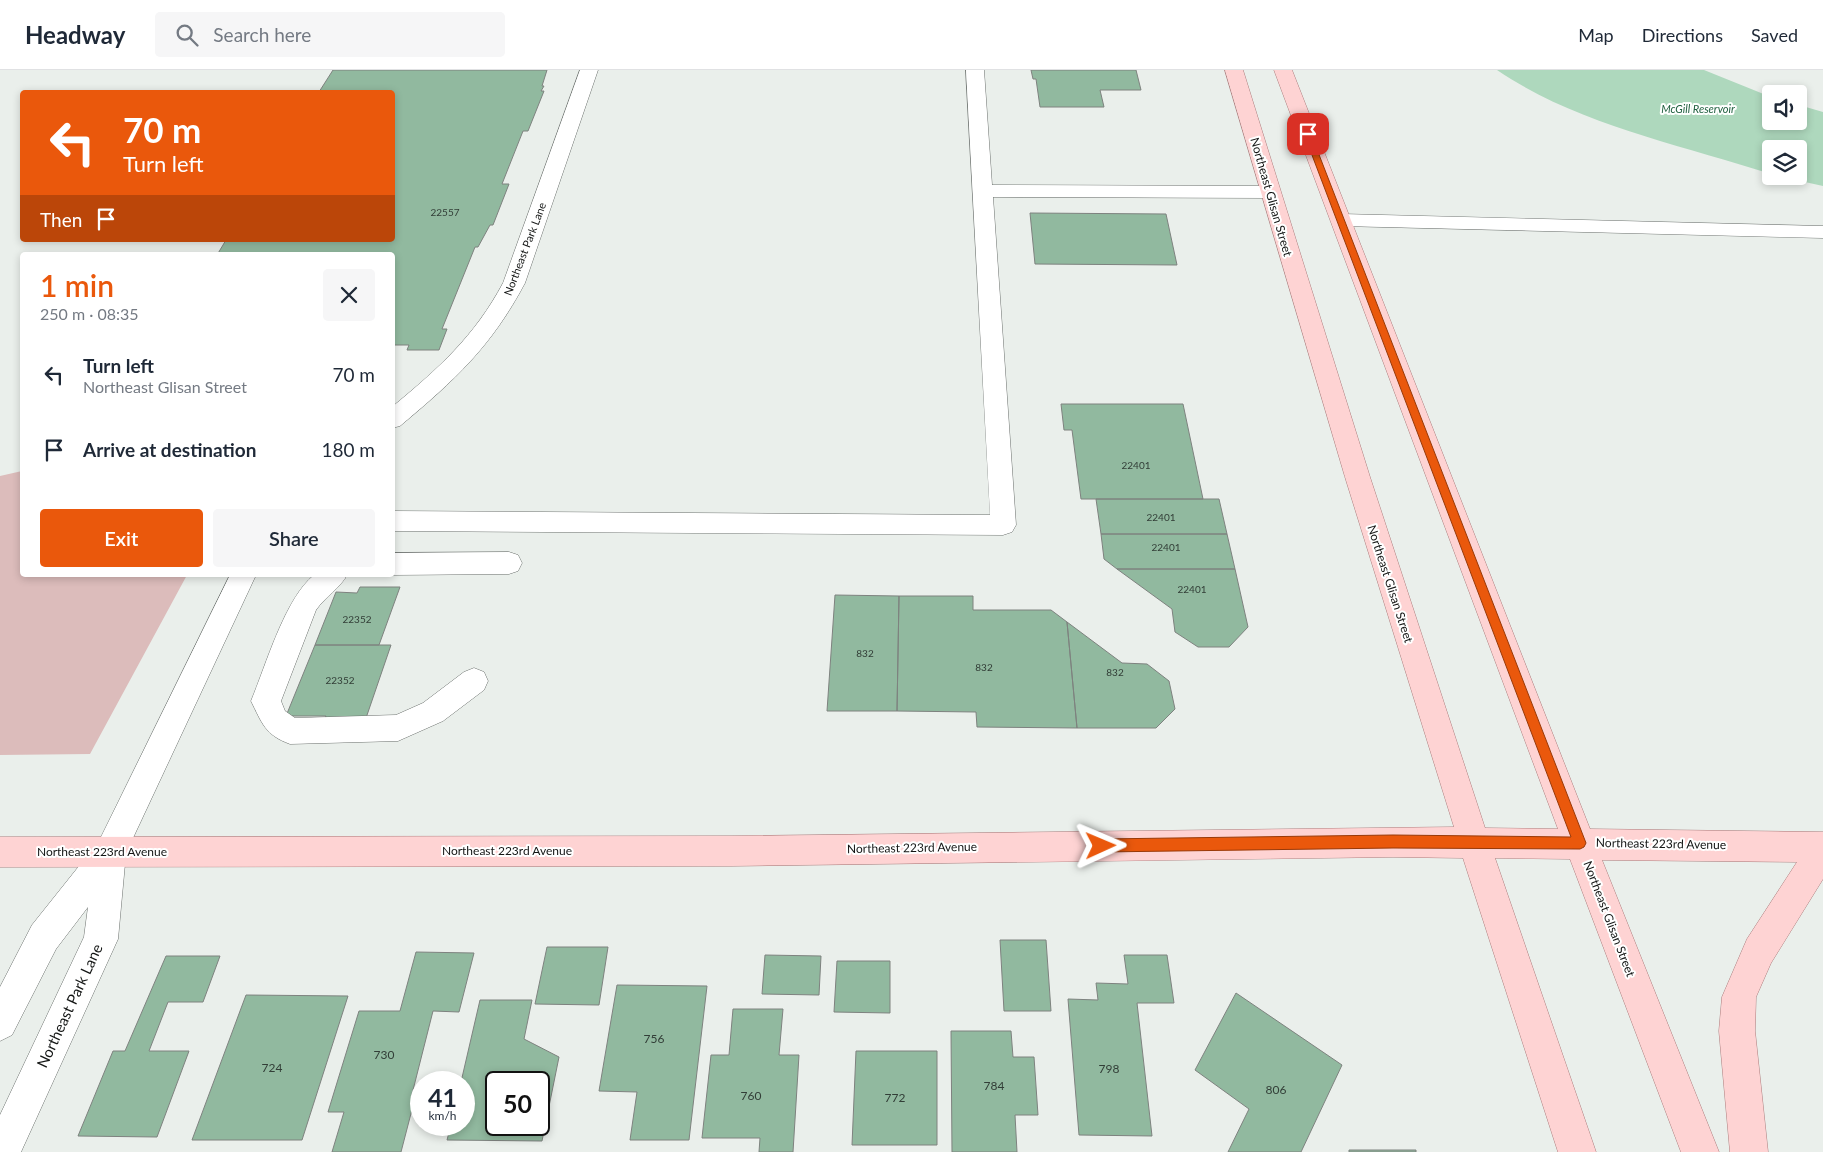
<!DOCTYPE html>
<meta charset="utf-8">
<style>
body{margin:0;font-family:Lato,sans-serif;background:#f6f6f7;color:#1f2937;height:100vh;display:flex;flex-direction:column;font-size:19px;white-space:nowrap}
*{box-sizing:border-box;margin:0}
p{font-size:16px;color:#747a83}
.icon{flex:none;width:28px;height:28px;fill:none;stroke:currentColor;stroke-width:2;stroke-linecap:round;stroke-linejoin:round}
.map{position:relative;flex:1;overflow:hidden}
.details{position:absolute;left:20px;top:182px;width:375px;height:325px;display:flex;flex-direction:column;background:#fff;border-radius:5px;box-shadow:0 2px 8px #0003}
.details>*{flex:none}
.guide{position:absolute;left:20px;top:20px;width:375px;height:152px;border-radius:5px;box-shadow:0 2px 8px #0003;background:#ea580c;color:#fff;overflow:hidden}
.tools{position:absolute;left:1762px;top:15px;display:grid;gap:10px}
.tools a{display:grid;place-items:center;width:45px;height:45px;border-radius:5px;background:#fff;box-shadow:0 2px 8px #0003;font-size:25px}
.speed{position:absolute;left:410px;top:1001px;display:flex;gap:10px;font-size:25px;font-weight:700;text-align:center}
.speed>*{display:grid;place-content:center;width:65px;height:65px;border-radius:50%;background:#fff;box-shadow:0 2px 8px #0003;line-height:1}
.speed small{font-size:12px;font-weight:400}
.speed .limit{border:2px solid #111;border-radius:8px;background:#fff;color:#111}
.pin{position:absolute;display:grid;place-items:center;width:42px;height:42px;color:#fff;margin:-21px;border-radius:10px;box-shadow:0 2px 8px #0006}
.me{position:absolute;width:55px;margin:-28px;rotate:89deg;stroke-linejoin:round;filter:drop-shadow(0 0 4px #0008)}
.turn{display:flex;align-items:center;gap:18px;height:105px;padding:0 20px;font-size:22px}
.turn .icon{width:65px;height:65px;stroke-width:2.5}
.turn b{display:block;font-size:35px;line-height:42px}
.then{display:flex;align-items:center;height:48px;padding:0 20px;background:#0003;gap:10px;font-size:19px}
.round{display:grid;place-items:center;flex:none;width:52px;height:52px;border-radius:5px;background:#f6f6f7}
.head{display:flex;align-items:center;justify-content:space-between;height:85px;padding:0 20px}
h1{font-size:30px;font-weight:600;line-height:38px;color:#ea580c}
.cta{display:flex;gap:10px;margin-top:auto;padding:10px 20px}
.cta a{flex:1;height:58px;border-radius:5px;background:#ea580c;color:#fff;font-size:20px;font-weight:600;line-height:58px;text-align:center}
.cta a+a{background:#f6f6f7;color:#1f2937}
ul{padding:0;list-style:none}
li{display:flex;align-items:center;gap:15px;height:75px;padding:0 20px}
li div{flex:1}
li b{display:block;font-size:19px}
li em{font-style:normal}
header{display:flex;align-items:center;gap:30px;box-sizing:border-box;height:70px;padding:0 25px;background:#fff;border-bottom:1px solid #e0e1e3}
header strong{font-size:24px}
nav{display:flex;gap:28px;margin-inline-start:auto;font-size:18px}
.search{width:350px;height:45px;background:#f6f6f7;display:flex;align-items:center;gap:12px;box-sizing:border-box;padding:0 18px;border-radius:5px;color:#747a83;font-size:19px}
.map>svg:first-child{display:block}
.green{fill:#dcbcbb}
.water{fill:#aed8bd}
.building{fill:#91b99f;stroke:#7e827f;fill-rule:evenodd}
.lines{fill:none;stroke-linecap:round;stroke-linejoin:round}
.minor-casing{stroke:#6c716e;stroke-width:1}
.major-casing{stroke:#ac7d7d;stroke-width:1}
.minor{fill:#fff;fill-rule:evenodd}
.major{fill:#fed3d3;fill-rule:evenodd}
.route{fill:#ea580c;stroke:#983908}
.labels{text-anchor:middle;stroke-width:4;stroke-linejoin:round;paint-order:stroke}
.number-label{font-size:10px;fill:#323e37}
.far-water-label{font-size:11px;font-style:italic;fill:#1d5e3d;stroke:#fff}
.far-street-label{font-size:11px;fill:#131514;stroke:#fff}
.street-label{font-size:12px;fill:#131514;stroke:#fff}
.near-number-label{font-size:12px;fill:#323e37}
.near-street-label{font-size:15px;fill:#131514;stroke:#fff}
</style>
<header>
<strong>Headway</strong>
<div class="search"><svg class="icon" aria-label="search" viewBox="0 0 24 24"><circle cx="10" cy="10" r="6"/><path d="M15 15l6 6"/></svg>Search here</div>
<nav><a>Map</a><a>Directions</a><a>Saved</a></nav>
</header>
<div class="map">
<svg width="1823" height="1082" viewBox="0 0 1823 1082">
<rect width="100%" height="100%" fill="#eaefeb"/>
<!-- green -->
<path class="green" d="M22,401V505H187L90,684L0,685V406Z"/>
<!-- water -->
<path class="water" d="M1497,0H1704L1771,27V51H1799V35L1823,42V116L1778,106H1799V79H1771V104C1679,74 1578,55 1497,0Z"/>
<!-- building -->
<path class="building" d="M333,0H547L542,16H544L541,21H544L528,61H523L502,114H509L493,155H490L478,177H475L442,259H447L439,280H407L409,275H392V185H217L226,170H392V22H319Z
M1031,0H1136L1141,20H1100L1104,37H1040L1036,9H1033Z
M1030,143L1166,144L1177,195L1035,194Z
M1061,334H1183L1203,429H1081L1072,360H1064Z
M1096,429H1219L1227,464H1101Z
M1101,464H1227L1235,499H1117L1104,489Z
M1117,499H1235L1248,557L1229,577H1198L1175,562L1172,539Z
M360,517H400L379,575H315L336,522L357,523Z
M835,525L899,526L897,641H827Z
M899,526H973V540H1051L1067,552L1077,658L977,657L976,642L897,641Z
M1067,552L1122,593L1147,594L1169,611L1175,639L1156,658H1077Z
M315,575H391L365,651H324L326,646H286Z
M1000,870H1046L1051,941H1004Z
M547,877H608L599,935L535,934Z
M416,882L474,883L459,942L433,941L411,1028H415L401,1082H332L344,1042H328L359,941H400Z
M765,885L821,886L819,925L762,924Z
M1124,885H1167L1174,933H1137L1152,1066L1079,1065L1068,929L1098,930L1096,913L1128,914Z
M166,886H220L203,932H168L149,981H189L157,1067L78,1066L113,981H125Z
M837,891H890V943L834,942Z
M617,915L707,916L689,1070H630L637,1022L599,1021Z
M1236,923L1342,995L1301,1082H1228L1249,1039L1195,1000Z
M246,925L348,926L302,1070H192Z
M480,930H532L524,969L559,987L542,1071L447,1070L451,1055H464V1012H461ZM496,1012H539V1055H496Z
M733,939H783L779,985H799L793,1082H759L760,1068H702L711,985H729Z
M951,961H1011L1013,987H1034L1038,1045H1015L1017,1082H952Z
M856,981H937V1075H852Z
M1349,1080H1416V1082H1349Z"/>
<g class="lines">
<defs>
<path id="minor" d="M580,0H598L525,213C491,277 455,310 400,356L392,358V337C438,299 475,266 503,213Z
M966,0H984L992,115L1269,116L1276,118L1279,122L1276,126L1269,128L993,127L1016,455L1012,462L1003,465L392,461V441L990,445Z
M1341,144L1823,156V168L1341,156L1334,154L1331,150L1334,146Z
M509,482L518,485L522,493L518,501L509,504L392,505V483Z
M230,505H256L126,783L118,869L21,1082H0V1045L84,867L88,837L56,879L12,965L0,971V917L32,855L99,771Z
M314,505H347C341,517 325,527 316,540L281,631L285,641L295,648L396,645L423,633L464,602L474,598L484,602L488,611L484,620L443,651L398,671L290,674C265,665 262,653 251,631C266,595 285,528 314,505Z"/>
<path id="major" d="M1225,0H1243L1370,407L1485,758L1558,759L1274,0H1292L1590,759L1823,762V809L1771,893L1756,927L1755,961L1768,1082H1730L1719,961L1722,927L1747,869L1797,792L1602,790L1719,1082H1681L1570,789L1495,788L1596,1082H1558L1463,788L1393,787L732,796L0,797V767L732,766L1454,757L1345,407Z"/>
</defs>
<!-- minor casing -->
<use href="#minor" class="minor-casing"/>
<!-- major casing -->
<use href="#major" class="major-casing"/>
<!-- minor -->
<use href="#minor" class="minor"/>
<!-- major -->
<use href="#major" class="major"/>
</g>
<!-- route -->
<path class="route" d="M1308,62L1311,64L1586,773L1584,777L1580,779L1393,778L1101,782L1096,780L1095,776L1096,771L1101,769L1393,765L1571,767L1304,64Z"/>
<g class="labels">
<!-- number labels -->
<g class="number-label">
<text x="445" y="146">22557</text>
<text x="1136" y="399">22401</text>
<text x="1161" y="451">22401</text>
<text x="1166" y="481">22401</text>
<text x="1192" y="523">22401</text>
<text x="357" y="553">22352</text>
<text x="865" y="587">832</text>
<text x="984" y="601">832</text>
<text x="1115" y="606">832</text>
<text x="340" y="614">22352</text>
</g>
<!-- far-water labels -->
<g class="far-water-label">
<text x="1698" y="43">McGill Reservoir</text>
</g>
<!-- far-street labels -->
<g class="far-street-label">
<text transform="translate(525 179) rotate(-69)" y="4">Northeast Park Lane</text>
</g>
<!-- street labels -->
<g class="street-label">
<text transform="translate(1271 127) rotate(74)" y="4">Northeast Glisan Street</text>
<text transform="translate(1390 514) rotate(72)" y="4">Northeast Glisan Street</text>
<text transform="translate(1661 774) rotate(1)" y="4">Northeast 223rd Avenue</text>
<text transform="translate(912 778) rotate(-1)" y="4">Northeast 223rd Avenue</text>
<text x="507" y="785">Northeast 223rd Avenue</text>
<text x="102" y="786">Northeast 223rd Avenue</text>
<text transform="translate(1609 849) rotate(69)" y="4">Northeast Glisan Street</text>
</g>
<!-- near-number labels -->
<g class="near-number-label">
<text x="654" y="973">756</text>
<text x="384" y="989">730</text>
<text x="272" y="1002">724</text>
<text x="1109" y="1003">798</text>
<text x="994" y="1020">784</text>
<text x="1276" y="1024">806</text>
<text x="751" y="1030">760</text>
<text x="895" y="1032">772</text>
</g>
<!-- near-street labels -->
<g class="near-street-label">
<text transform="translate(70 936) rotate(-65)" y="5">Northeast Park Lane</text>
</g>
</g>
</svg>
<div class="tools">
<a><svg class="icon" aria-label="sound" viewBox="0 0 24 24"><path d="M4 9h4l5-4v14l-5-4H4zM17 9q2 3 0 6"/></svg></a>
<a><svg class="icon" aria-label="layers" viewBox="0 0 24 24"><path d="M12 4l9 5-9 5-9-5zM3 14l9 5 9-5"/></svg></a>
</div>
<div class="speed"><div>41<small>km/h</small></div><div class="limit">50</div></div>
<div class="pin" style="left:1308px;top:64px;background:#d93025"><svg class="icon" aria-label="arrive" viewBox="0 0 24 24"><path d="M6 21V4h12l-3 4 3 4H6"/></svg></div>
<svg class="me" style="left:1101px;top:776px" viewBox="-20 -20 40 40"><path d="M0-17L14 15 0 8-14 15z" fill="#ea580c" stroke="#fff" stroke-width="4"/></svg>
<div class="guide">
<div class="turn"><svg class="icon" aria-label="left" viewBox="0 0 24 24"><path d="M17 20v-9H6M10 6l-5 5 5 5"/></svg><div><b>70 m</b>Turn left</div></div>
<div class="then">Then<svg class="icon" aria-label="arrive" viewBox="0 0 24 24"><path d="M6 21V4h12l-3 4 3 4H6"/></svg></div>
</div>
<section class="details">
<div class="head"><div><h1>1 min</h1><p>250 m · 08:35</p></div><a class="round"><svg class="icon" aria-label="close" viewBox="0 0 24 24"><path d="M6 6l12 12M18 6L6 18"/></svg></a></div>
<ul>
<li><svg class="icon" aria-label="left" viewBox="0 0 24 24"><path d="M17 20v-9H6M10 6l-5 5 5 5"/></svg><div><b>Turn left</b><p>Northeast Glisan Street</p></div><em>70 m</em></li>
<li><svg class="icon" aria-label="arrive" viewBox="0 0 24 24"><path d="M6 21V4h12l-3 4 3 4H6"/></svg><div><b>Arrive at destination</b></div><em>180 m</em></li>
</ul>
<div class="cta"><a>Exit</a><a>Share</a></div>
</section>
</div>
